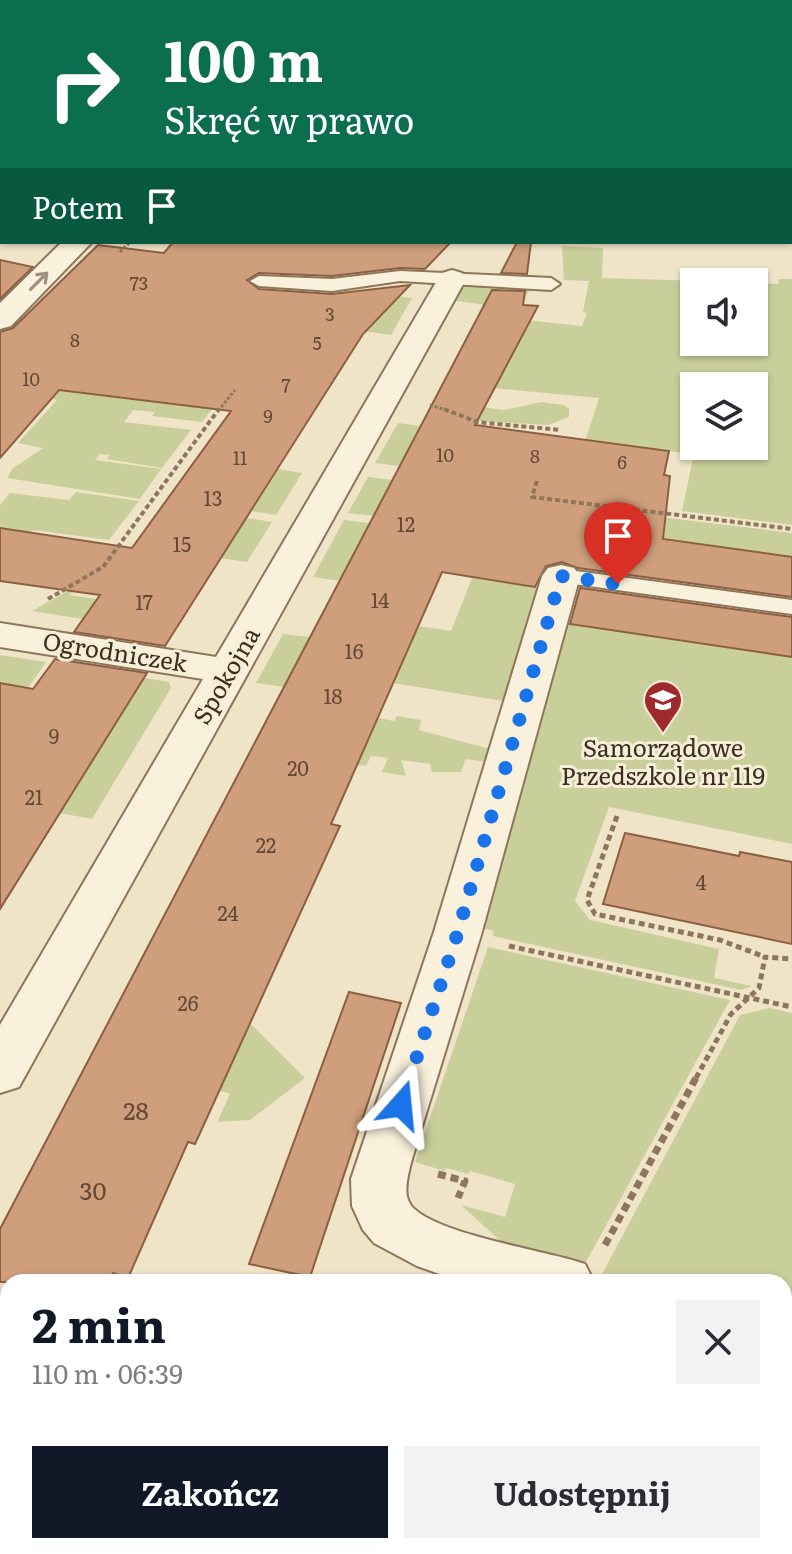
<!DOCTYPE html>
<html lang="pl">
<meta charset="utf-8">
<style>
body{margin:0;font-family:Literata,serif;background:#f2f2f3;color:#2b2b33;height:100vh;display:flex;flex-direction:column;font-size:30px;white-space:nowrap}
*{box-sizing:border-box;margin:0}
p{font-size:26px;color:#7c7c81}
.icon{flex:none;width:44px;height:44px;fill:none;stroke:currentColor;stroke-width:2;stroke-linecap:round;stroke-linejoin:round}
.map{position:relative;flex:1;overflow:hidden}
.sheet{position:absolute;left:0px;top:1274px;width:792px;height:280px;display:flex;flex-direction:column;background:#fff;border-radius:24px 24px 0 0;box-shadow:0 2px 6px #0004}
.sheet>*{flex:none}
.top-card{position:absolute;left:0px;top:0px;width:792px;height:244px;box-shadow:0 2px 6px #0004;background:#0b6e4f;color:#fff;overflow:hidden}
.controls{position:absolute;left:680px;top:268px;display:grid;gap:16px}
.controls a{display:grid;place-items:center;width:88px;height:88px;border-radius:0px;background:#fff;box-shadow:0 2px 6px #0004;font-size:40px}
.pin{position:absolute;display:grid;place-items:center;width:68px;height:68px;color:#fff;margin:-82px -34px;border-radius:50% 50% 50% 0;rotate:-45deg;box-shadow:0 0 8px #0007}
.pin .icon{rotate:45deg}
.me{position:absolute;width:88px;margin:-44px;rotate:18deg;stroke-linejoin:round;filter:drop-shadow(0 0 6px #0008)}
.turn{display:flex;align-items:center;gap:28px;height:168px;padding:0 32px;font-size:36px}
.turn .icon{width:104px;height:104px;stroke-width:2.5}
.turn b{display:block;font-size:56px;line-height:68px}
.then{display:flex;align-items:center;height:76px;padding:0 32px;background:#0003;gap:16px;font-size:30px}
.round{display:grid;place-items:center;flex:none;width:84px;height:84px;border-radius:0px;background:#f2f2f3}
.overview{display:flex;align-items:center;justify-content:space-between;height:136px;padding:0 32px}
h1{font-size:48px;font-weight:700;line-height:60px;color:#111827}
.cta{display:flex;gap:16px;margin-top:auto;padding:16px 32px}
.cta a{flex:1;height:92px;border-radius:0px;background:#111827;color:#fff;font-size:32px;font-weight:700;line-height:92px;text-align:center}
.cta a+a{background:#f2f2f3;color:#2b2b33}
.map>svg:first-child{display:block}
.green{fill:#c9cf9b;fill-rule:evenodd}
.building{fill:#cf9f7d;stroke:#8d5f41;stroke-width:2}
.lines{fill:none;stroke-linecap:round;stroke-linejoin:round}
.lane-casing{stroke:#8d765c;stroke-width:4}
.street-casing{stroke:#8d765c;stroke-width:4}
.secondary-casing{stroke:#6f573f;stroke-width:4}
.path-far3{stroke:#8d765c;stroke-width:3;stroke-dasharray:3 2;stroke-linecap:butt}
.path-far2{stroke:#8d765c;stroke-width:4;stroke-dasharray:5 3;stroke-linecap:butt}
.path-far1{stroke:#8d765c;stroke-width:5;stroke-dasharray:6 4;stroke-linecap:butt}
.path{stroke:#8d765c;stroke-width:7;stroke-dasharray:8 5;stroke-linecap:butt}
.lane{fill:#faf1dc;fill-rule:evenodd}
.street{fill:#faf1dc;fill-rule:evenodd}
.secondary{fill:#faf1dc;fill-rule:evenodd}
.oneway{stroke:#9c907e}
.route{stroke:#1a73e8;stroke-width:14;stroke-dasharray:0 25.2}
.labels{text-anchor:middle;stroke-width:6;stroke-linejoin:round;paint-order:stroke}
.far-number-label{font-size:18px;fill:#624a37}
.number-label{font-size:20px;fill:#624a37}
.street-label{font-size:24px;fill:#3d2e20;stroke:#f7eed8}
.poi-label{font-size:24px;fill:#3d2e20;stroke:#f7eed8}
.near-number-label{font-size:24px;fill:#624a37}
</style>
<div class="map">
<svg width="792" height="1554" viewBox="0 0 792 1554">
<rect width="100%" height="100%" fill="#f0e4c8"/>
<!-- green -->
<path class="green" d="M562,246L603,248L602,278L738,282H694V342H754V283L778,284L779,279H792V525L682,511L694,454L585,441L599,398L480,387L515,319L582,326L587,313L583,312L589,281L564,280ZM694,386H754V446H694Z
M468,284L500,286L496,294L506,295L509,286L531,287L519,310L451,300L458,290Z
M388,295L412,298L391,335L363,331Z
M76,371L223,395L202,422L152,416L155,412L133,410L124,422L191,430L162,468L107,459L110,455L100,454L95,460L161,469L140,499L7,478L13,468L43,448L18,443L57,400L52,399Z
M541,402L564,405L569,409V417L548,425L477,421L481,407L505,410Z
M398,423L421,426L400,466L375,463Z
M278,469L302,473L276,515L251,511Z
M368,477L393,480L374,516L348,513Z
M76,492L139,501L109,540L33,530L0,572V505L10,493L69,500Z
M660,517L792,533V557L655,538Z
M247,518L272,522L247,562L221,558Z
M344,520L370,523L340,581L313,577Z
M496,543L482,579L538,588L503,701L393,683L418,626L451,631L472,578L433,571Z
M75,587L70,595L97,599L82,619L32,611Z
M563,623L792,657V844L609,807L575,901L590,920L719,949L714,978L752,986L741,990L493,936L494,931L483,928Z
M283,634L310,637L284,687L256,683Z
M0,655L46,662L28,688L0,683Z
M61,664L169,682L171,688L92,819L60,813L127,704L44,690Z
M397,716L421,720L419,730L490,749L486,762L466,759L461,772H432L430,764L401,760L406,776L382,772L388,758L371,756L366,766L357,765L378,718L394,721Z
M488,947L730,1000L581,1271L507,1247L461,1205L505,1217L515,1184L470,1171L468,1174L446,1168L445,1171L415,1162Z
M770,1008L792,1013V1326L784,1323V1282H624L601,1276L740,1015Z
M250,1023L305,1078L250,1120L217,1122L230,1094L220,1091L225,1079L218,1077L233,1041L241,1043Z
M784,1354L792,1356V1522L784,1520Z
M0,1484L8,1486V1546H261L287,1554H0Z
M536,1546H676L674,1554H534Z"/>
<!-- building -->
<path class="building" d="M173,242H451L425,269L400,268L332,276L259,273L247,280L259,289L332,294L410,285L363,334L165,646L74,632L100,595L0,581V528L132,548L231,411L59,390L0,458V332L13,328L98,245L164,253Z
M517,242H531L527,274L501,273Z
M0,260L33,267L0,299Z
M492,290L525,291L523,305L538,306L475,425L669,451L664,475L670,476L663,539L792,557V597L578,568L562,562L546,566L535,587L442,572L331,824L340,826L195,1144L188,1142L128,1278L113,1273L109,1282H0V1229Z
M580,588L792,617V657L570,624Z
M55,659L147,673L0,909V683L33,689Z
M625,833L739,856L740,852L792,862V944L603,904Z
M349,992L401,1003L310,1277L249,1264Z"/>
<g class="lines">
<defs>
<path id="lane" d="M400,271L551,278L560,284L551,290L400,281L332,291L259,286L250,281L259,276L332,279Z
M561,569L792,600V614L552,581L549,576L552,571Z"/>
<path id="street" d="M0,211H2V227H0Z
M62,242H92L11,326L0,329V303Z
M452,270L462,273L466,279L19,1087L0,1093V1025L203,679L0,647V623L216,657L438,279L442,273Z
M561,565L574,568L580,576L481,935L412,1159C409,1171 403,1191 409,1202C424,1233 550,1251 585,1264L594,1282H462L417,1266L374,1243L363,1230L352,1206L351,1179L433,935L542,576L548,568Z
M784,1312L792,1314V1368L784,1366Z"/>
<path id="secondary" d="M0,146H2V160H0Z
M790,219H792V235H790Z"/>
</defs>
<!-- lane casing -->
<use href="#lane" class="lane-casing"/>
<!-- street casing -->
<use href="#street" class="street-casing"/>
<!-- secondary casing -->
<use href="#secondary" class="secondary-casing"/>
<!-- path-far3 -->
<path class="path-far3" d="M694,0L699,2
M717,2L720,0
M120,252L130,242
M430,405L449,411
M218,411L235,390"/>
<!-- path-far2 -->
<path class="path-far2" d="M444,409L477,422L560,430
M537,481L532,497L792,529
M48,599L103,567L219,409"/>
<!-- path-far1 -->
<path class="path-far1" d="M617,816L587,900L595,914L720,940L765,957
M509,946L792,1007
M696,1078L731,1014L759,988L765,957L792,959"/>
<!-- path -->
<path class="path" d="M438,1174L465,1181L458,1198
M605,1245L697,1076
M0,1451L8,1454
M308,1546L334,1554
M64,1554L65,1546
M519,1554L521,1546
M692,1554L694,1546"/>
<!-- lane -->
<use href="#lane" class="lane"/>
<!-- street -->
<use href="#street" class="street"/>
<!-- secondary -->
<use href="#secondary" class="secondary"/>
</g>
<!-- one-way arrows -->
<defs><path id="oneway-shaft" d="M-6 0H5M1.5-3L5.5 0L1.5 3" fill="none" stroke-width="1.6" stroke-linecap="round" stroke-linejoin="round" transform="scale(2)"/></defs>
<use class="oneway" href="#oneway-shaft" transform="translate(39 281) rotate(-45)"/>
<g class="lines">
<!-- route -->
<path class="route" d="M401,1105L457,935L561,576L618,584"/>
</g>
<!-- icons -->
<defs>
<symbol id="school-pin" viewBox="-11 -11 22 30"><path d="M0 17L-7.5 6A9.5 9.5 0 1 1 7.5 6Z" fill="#9e2a2b" stroke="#f7eed8"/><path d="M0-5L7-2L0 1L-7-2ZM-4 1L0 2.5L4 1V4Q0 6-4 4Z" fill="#fff"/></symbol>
</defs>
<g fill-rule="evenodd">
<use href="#school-pin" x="641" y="678" width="44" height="60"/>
</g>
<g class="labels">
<!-- far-number labels -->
<g class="far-number-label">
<text x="139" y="290">73</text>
<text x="330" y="321">3</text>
<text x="75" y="347">8</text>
<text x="317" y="350">5</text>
<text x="31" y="386">10</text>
<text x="286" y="392">7</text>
<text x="268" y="423">9</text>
<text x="445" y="462">10</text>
<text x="535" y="463">8</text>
<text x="240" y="465">11</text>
<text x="622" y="469">6</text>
</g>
<!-- number labels -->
<g class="number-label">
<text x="213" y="506">13</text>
<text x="406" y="532">12</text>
<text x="182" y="552">15</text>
<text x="380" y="608">14</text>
<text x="144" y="610">17</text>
<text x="354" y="659">16</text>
<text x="333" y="704">18</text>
<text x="54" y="744">9</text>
<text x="298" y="776">20</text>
<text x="34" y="805">21</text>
<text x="266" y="853">22</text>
<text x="701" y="890">4</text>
<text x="228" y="921">24</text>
<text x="188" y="1011">26</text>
</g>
<!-- street labels -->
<g class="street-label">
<text transform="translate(115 653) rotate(9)" y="8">Ogrodniczek</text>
<text transform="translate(227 676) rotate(-60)" y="8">Spokojna</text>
</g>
<!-- poi labels -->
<g class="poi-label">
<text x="663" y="757">Samorządowe<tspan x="663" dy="28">Przedszkole nr 119</tspan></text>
</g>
<!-- near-number labels -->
<g class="near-number-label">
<text x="136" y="1120">28</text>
<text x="93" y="1200">30</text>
</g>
</g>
</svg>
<div class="controls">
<a><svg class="icon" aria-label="sound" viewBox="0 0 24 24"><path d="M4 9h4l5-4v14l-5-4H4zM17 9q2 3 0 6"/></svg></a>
<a><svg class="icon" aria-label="layers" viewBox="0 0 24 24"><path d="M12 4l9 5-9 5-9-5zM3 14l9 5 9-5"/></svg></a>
</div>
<div class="pin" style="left:618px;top:584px;background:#d93025"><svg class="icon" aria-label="arrive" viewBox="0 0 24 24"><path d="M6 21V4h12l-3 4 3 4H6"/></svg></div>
<svg class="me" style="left:401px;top:1105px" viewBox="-20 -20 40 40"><path d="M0-17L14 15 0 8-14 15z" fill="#1a73e8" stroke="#fff" stroke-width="4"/></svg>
<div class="top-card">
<div class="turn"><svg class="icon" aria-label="right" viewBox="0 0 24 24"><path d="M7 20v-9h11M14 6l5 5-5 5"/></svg><div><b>100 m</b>Skręć w prawo</div></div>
<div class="then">Potem<svg class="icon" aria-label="arrive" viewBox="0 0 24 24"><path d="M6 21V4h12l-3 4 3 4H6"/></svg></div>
</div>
<section class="sheet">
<div class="overview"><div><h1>2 min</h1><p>110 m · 06:39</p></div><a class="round"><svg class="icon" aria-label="close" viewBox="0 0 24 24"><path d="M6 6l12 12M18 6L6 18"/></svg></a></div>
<div class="cta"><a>Zakończ</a><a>Udostępnij</a></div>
</section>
</div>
